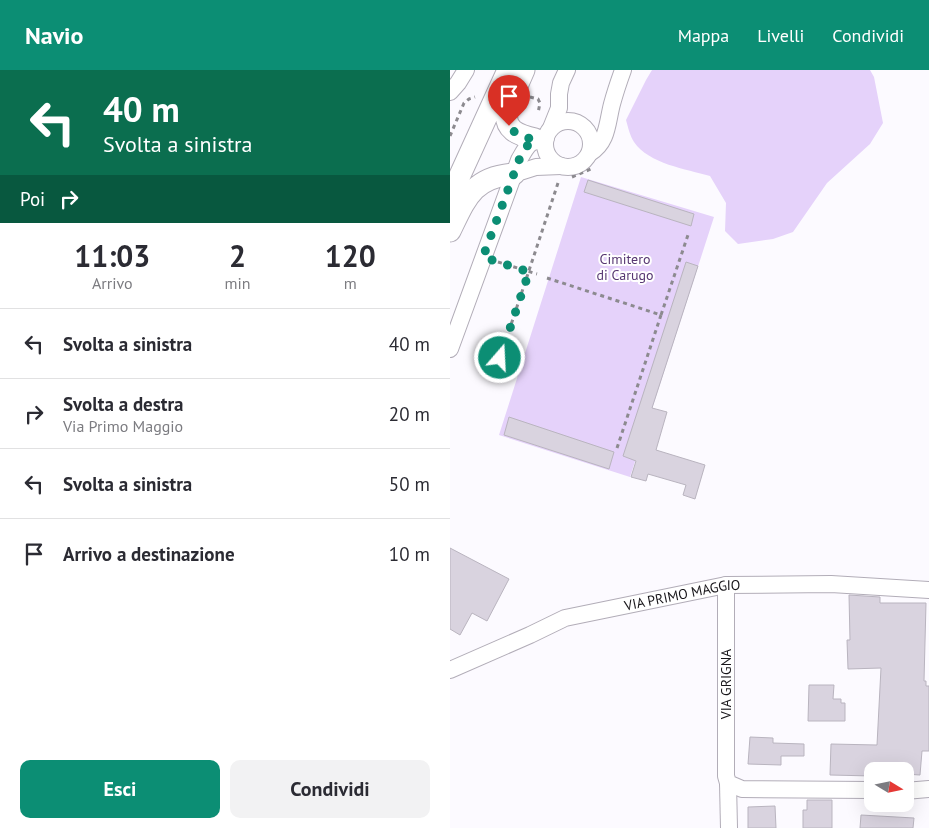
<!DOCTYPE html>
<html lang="it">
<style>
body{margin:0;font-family:"PT Sans",sans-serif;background:#f2f2f3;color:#2b2b33;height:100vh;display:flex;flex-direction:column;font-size:19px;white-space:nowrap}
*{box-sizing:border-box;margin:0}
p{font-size:16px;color:#7c7c81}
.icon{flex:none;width:28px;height:28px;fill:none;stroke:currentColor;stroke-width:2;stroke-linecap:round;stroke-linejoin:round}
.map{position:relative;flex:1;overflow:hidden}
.details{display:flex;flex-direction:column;background:#fff;width:450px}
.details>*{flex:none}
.top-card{background:#0b6e4f;color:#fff;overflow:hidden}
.needle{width:32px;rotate:100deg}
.fabs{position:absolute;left:414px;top:692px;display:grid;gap:10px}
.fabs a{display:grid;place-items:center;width:50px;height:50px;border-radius:10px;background:#fff;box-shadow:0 5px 20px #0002;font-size:25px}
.pin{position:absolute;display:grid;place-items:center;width:42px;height:42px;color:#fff;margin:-51px -21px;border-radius:50% 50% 50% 0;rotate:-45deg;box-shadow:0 0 5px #0007}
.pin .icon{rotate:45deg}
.me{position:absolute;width:55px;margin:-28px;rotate:19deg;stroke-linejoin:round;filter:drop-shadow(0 0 4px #0008)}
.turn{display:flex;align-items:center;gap:18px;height:105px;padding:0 20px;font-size:22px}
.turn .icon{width:65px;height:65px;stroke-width:2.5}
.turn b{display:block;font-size:35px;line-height:42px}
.then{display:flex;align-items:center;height:48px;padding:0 20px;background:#0003;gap:10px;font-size:19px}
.eta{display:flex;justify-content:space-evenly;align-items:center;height:85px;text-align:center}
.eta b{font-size:30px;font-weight:700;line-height:35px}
.cta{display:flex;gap:10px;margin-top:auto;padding:10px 20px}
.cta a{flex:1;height:58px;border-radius:10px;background:#0c8e74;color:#fff;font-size:20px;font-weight:700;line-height:58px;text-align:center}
.cta a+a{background:#f2f2f3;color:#2b2b33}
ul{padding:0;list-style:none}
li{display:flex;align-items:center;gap:15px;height:70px;padding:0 20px;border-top:1px solid #e1e1e2}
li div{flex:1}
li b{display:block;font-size:19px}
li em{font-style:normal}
header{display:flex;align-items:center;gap:30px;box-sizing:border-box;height:70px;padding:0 25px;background:#0c8e74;color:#fff}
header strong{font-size:24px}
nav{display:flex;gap:28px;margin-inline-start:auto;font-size:18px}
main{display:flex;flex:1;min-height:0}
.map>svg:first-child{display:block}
.green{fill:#e5d2fa}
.building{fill:#d9d3df;stroke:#b9b4bf}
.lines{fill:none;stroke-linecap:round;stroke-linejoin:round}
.minor-casing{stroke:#b2adb8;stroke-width:18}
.major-casing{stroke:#b2adb8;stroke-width:23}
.path{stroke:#8c8a8f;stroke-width:3;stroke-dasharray:4 4;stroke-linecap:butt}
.minor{stroke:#fff;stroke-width:16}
.major{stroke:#fff;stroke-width:21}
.route{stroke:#0c8e74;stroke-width:9;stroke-dasharray:0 16.2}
.labels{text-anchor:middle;stroke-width:4;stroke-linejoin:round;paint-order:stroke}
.park-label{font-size:14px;fill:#573772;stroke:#fff}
.street-label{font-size:14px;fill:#171519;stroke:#fff}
</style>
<header>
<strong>Navio</strong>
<nav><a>Mappa</a><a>Livelli</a><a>Condividi</a></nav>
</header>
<main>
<section class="details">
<div class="top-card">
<div class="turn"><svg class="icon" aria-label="left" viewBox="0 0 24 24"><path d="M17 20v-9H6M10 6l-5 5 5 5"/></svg><div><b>40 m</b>Svolta a sinistra</div></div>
<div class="then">Poi<svg class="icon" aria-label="right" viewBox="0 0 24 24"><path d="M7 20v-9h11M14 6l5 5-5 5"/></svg></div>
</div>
<div class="eta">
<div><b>11:03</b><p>Arrivo</p></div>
<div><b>2</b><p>min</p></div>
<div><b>120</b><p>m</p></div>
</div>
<ul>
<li><svg class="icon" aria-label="left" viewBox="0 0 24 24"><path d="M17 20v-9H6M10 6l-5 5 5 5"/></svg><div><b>Svolta a sinistra</b></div><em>40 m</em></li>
<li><svg class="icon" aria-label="right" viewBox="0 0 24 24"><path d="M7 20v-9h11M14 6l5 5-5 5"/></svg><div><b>Svolta a destra</b><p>Via Primo Maggio</p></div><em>20 m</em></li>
<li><svg class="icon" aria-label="left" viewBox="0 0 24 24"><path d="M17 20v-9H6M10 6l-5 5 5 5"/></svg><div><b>Svolta a sinistra</b></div><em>50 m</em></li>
<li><svg class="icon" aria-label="arrive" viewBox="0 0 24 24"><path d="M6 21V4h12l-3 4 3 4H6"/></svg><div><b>Arrivo a destinazione</b></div><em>10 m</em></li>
</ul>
<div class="cta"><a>Esci</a><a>Condividi</a></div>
</section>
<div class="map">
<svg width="479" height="758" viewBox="0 0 479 758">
<rect width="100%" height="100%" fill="#fcfaff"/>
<!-- green -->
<path class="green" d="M202,0H420L424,7L433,53L420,74L377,113L343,162L323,169L288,174L275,161L276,133L260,106C236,99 199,94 184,72C180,66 178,57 176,50L196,10Z
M131,107L264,147L180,407L49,365Z"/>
<!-- building -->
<path class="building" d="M138,110L244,144L241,156L134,122Z
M236,192L248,196L202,338L217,342L206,380L255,395L245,429L233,425L236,415L198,404L196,411L181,407L186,391L173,386Z
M59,347L164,382L159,399L54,365Z
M0,478L59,509L37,551L22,543L10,565L0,559Z
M399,525L430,527V533H476L474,611H476V616H479V681H472L470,705L455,704V701H422V706L380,705L381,674L427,675L431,598L398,599L397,570H400Z
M359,615H384L383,629H391V633H395V651H358Z
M300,667L323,668V673L354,674V686H331V695L298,694Z
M357,730H382V758H353V740H357Z
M325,736L326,758H298V737Z
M411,745L464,748L463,758H410Z"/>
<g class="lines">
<defs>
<g id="minor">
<path d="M0,22L8,13L16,0"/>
<circle cx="118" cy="74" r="23"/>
<path d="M101,58L109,38V24L111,13L117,0"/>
<path d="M140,83C158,72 157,53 162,34C165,23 169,11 173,0"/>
<path d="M64,104L86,97L111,96"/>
<path d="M0,279L69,90C77,76 79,70 96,68"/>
<path d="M276,515V706L278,713L292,719L422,720"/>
<path id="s1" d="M0,600L80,565L115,548L276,515L381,514L479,520"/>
<path d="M278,713L279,758"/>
<path d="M455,721L479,719"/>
</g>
<path id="major" d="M74,0L57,39C53,60 68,65 85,69
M0,127L58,0
M0,161C16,128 23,107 64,104"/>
</defs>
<!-- minor casing -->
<use href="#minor" class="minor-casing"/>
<!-- major casing -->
<use href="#major" class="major-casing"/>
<!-- path -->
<path class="path" d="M80,27L88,29L90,33L88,43
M0,66L14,33L19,29L25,27
M122,107L141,99
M48,192L87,204
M97,208L211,245L239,162
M39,284L50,288L109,110
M167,378L211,245"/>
<!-- minor -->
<use href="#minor" class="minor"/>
<!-- major -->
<use href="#major" class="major"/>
</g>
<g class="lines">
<!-- route -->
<path class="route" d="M50,288L79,202L33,187L69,90L79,73L85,70C75,67 65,65 59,56"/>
</g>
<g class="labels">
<!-- park labels -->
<g class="park-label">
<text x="175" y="194">Cimitero<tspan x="175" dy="16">di Carugo</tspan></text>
</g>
<!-- street labels -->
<g class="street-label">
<text dy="5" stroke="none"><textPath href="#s1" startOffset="246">VIA PRIMO MAGGIO</textPath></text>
<text transform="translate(276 614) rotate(-90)" y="5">VIA GRIGNA</text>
</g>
</g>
</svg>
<div class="fabs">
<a><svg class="needle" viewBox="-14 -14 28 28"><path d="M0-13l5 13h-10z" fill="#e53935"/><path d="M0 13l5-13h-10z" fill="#7c7c81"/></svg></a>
</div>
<div class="pin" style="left:59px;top:56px;background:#d93025"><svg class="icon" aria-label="arrive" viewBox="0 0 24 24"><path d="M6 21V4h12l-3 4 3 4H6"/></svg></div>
<svg class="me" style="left:50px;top:288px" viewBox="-20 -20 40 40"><circle r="17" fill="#0c8e74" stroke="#fff" stroke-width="3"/><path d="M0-11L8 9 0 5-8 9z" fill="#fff"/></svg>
</div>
</main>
